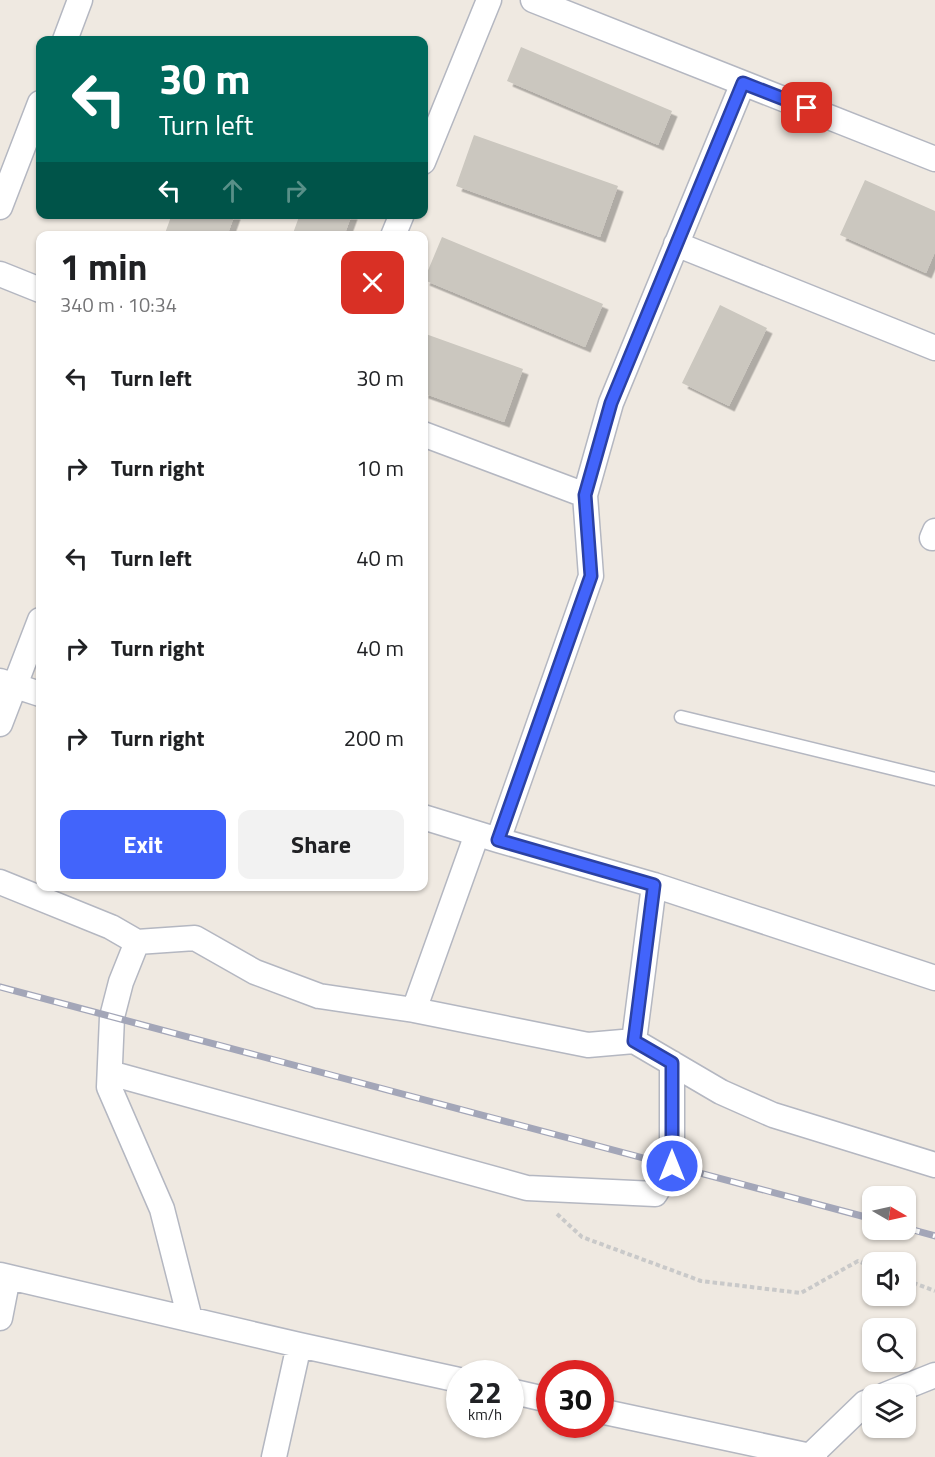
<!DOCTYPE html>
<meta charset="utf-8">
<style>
body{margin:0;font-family:"Titillium Web",sans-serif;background:#f2f2f2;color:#202124;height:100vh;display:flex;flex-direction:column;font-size:22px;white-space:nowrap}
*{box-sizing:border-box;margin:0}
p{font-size:20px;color:#757577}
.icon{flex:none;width:33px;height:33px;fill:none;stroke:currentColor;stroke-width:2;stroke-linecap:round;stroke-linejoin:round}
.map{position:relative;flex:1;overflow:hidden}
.side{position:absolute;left:36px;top:231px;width:392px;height:660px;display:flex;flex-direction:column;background:#fff;border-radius:12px;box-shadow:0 2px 4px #0004}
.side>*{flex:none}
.hud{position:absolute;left:36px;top:36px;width:392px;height:183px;border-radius:12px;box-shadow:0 2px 4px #0004;background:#00695c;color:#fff;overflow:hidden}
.needle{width:39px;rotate:99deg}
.tools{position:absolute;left:862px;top:1186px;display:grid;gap:12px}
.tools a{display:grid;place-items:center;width:54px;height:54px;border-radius:12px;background:#fff;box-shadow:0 2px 4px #0004;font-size:30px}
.speed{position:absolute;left:446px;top:1360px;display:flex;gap:12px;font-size:30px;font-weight:700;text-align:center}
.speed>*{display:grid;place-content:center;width:78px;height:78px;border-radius:50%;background:#fff;box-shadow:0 2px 4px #0004;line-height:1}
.speed small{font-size:15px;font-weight:400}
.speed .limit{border:9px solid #d22;background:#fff;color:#111}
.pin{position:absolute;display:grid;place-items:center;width:51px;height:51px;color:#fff;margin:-26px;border-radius:12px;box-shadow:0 3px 9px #0006}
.me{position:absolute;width:66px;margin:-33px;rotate:0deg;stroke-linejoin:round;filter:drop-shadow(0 0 4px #0008)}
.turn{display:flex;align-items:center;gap:21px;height:126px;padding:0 24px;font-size:27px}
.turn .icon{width:78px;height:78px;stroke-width:2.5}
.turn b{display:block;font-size:42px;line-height:51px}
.lanes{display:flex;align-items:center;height:57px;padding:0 24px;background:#0003;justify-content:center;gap:30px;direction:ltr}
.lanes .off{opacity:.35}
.round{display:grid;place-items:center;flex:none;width:63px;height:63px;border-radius:12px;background:#f2f2f2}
.head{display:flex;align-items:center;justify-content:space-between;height:102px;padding:0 24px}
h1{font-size:36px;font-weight:700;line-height:45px}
.button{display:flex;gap:12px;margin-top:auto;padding:12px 24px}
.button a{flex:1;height:69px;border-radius:12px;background:#4264fb;color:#fff;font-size:24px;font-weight:700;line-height:69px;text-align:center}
.button a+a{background:#f2f2f2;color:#202124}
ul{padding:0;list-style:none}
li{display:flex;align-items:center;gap:18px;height:90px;padding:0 24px}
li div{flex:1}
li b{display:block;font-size:22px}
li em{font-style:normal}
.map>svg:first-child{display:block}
.building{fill:#cbc7bf;filter:url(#shadow)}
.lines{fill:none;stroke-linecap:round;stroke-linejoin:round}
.lane-casing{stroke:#b4b7c1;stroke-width:15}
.street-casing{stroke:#b4b7c1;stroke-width:27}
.path{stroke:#c9c9c9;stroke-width:4;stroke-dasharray:4.5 3;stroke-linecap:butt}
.lane{stroke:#fff;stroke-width:12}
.street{stroke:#fff;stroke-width:24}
.rail-casing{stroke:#a3a6b8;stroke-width:7}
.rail{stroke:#fff;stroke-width:4.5;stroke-dasharray:14;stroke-linecap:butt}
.route-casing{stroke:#2b41a3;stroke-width:15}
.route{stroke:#4264fb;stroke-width:10}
</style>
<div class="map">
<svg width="935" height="1457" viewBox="0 0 935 1457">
<defs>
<filter id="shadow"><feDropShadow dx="5.5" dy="5.5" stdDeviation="0" flood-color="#0004"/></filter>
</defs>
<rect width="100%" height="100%" fill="#efe9e1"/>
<!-- building -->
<path class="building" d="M521,47L672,111L658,145L507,81Z
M474,135L618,186L600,237L456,186Z
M865,180L935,211V252L926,273L840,235Z
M172,214H235L227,236H164Z
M300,214H352L344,236H292Z
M442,237L603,304L585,347L424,280Z
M720,305L767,328L729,406L682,383Z
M423,333L523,369L504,422L423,393Z"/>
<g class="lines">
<defs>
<path id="lane" d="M681,717L935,779"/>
<path id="street" d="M533,0L935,159
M65,40L80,0
M423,162L489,0
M0,207L40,103
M393,236L402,214
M676,244L935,348
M0,274L40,290
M423,434L585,495
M932,538L935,531
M0,681L40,694
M0,724L40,620
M423,817L498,840L654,885L935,978
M498,840L591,576L585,495L611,403L743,83
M0,882L111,927L137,942L121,982L112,1017L109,1087L162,1209L190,1319
M137,942L195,938L255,972L319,996L414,1010L477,834
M414,1010L588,1045L634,1041L654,885
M634,1041L721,1092L773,1115L935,1165
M110,1073L527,1188L655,1194L672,1166V1063
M0,1275L299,1345L459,1380
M0,1318L8,1277
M510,1391L549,1400
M885,1395L935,1375
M600,1411L815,1457
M810,1456L865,1403L873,1400
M274,1457L299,1345"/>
</defs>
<!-- lane casing -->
<use href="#lane" class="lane-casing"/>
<!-- street casing -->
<use href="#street" class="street-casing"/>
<!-- path -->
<path class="path" d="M557,1214L582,1237L701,1281L801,1293L858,1261L873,1267
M906,1280L935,1291"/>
<!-- lane -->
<use href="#lane" class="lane"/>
<!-- street -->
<use href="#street" class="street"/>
<defs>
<path id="rail" d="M0,987L873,1219
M906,1228L935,1236"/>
</defs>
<!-- rail casing -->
<use href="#rail" class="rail-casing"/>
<!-- rail -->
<use href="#rail" class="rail"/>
</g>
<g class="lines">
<defs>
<path id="route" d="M672,1166V1063L634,1041L654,885L498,840L591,576L585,495L611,403L743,83L807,108"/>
</defs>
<!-- route casing -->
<use href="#route" class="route-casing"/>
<!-- route -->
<use href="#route" class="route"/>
</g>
</svg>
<div class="tools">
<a><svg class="needle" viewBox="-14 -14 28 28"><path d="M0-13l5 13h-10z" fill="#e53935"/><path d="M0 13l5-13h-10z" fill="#757577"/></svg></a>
<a><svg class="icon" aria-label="sound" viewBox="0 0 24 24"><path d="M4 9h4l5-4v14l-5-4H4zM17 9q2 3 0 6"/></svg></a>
<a><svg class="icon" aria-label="search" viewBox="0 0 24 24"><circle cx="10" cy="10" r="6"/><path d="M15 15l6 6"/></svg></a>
<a><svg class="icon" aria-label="layers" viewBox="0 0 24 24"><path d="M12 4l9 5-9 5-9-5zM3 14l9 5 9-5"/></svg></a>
</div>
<div class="speed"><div>22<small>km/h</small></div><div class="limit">30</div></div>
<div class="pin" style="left:807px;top:108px;background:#d93025"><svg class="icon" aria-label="arrive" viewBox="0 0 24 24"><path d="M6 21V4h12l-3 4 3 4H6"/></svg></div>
<svg class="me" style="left:672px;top:1166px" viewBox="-20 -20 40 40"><circle r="17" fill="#4264fb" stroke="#fff" stroke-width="3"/><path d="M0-11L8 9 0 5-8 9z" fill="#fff"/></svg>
<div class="hud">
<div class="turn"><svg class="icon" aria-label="left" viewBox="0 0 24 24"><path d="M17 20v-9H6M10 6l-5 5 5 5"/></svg><div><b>30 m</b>Turn left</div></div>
<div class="lanes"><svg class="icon" aria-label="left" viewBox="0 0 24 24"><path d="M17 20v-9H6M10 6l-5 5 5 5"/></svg><svg class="icon off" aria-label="ahead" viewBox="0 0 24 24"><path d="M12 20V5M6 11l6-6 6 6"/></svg><svg class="icon off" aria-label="right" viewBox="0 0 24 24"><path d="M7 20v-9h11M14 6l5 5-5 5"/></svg></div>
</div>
<section class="side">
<div class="head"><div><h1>1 min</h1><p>340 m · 10:34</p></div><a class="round" style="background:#d93025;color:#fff"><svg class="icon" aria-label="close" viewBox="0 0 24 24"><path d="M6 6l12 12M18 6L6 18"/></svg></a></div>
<ul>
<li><svg class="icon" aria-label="left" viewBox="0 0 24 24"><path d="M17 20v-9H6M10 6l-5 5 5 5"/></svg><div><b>Turn left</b></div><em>30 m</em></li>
<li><svg class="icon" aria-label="right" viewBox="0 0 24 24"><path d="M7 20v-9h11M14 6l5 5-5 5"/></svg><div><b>Turn right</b></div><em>10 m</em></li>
<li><svg class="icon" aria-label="left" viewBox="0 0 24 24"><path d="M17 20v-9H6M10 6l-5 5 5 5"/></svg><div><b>Turn left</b></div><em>40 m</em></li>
<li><svg class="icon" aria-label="right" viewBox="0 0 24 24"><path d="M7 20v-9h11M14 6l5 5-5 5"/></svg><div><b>Turn right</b></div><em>40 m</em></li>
<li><svg class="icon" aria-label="right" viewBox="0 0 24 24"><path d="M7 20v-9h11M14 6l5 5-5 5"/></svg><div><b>Turn right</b></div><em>200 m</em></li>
</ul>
<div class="button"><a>Exit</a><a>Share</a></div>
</section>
</div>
